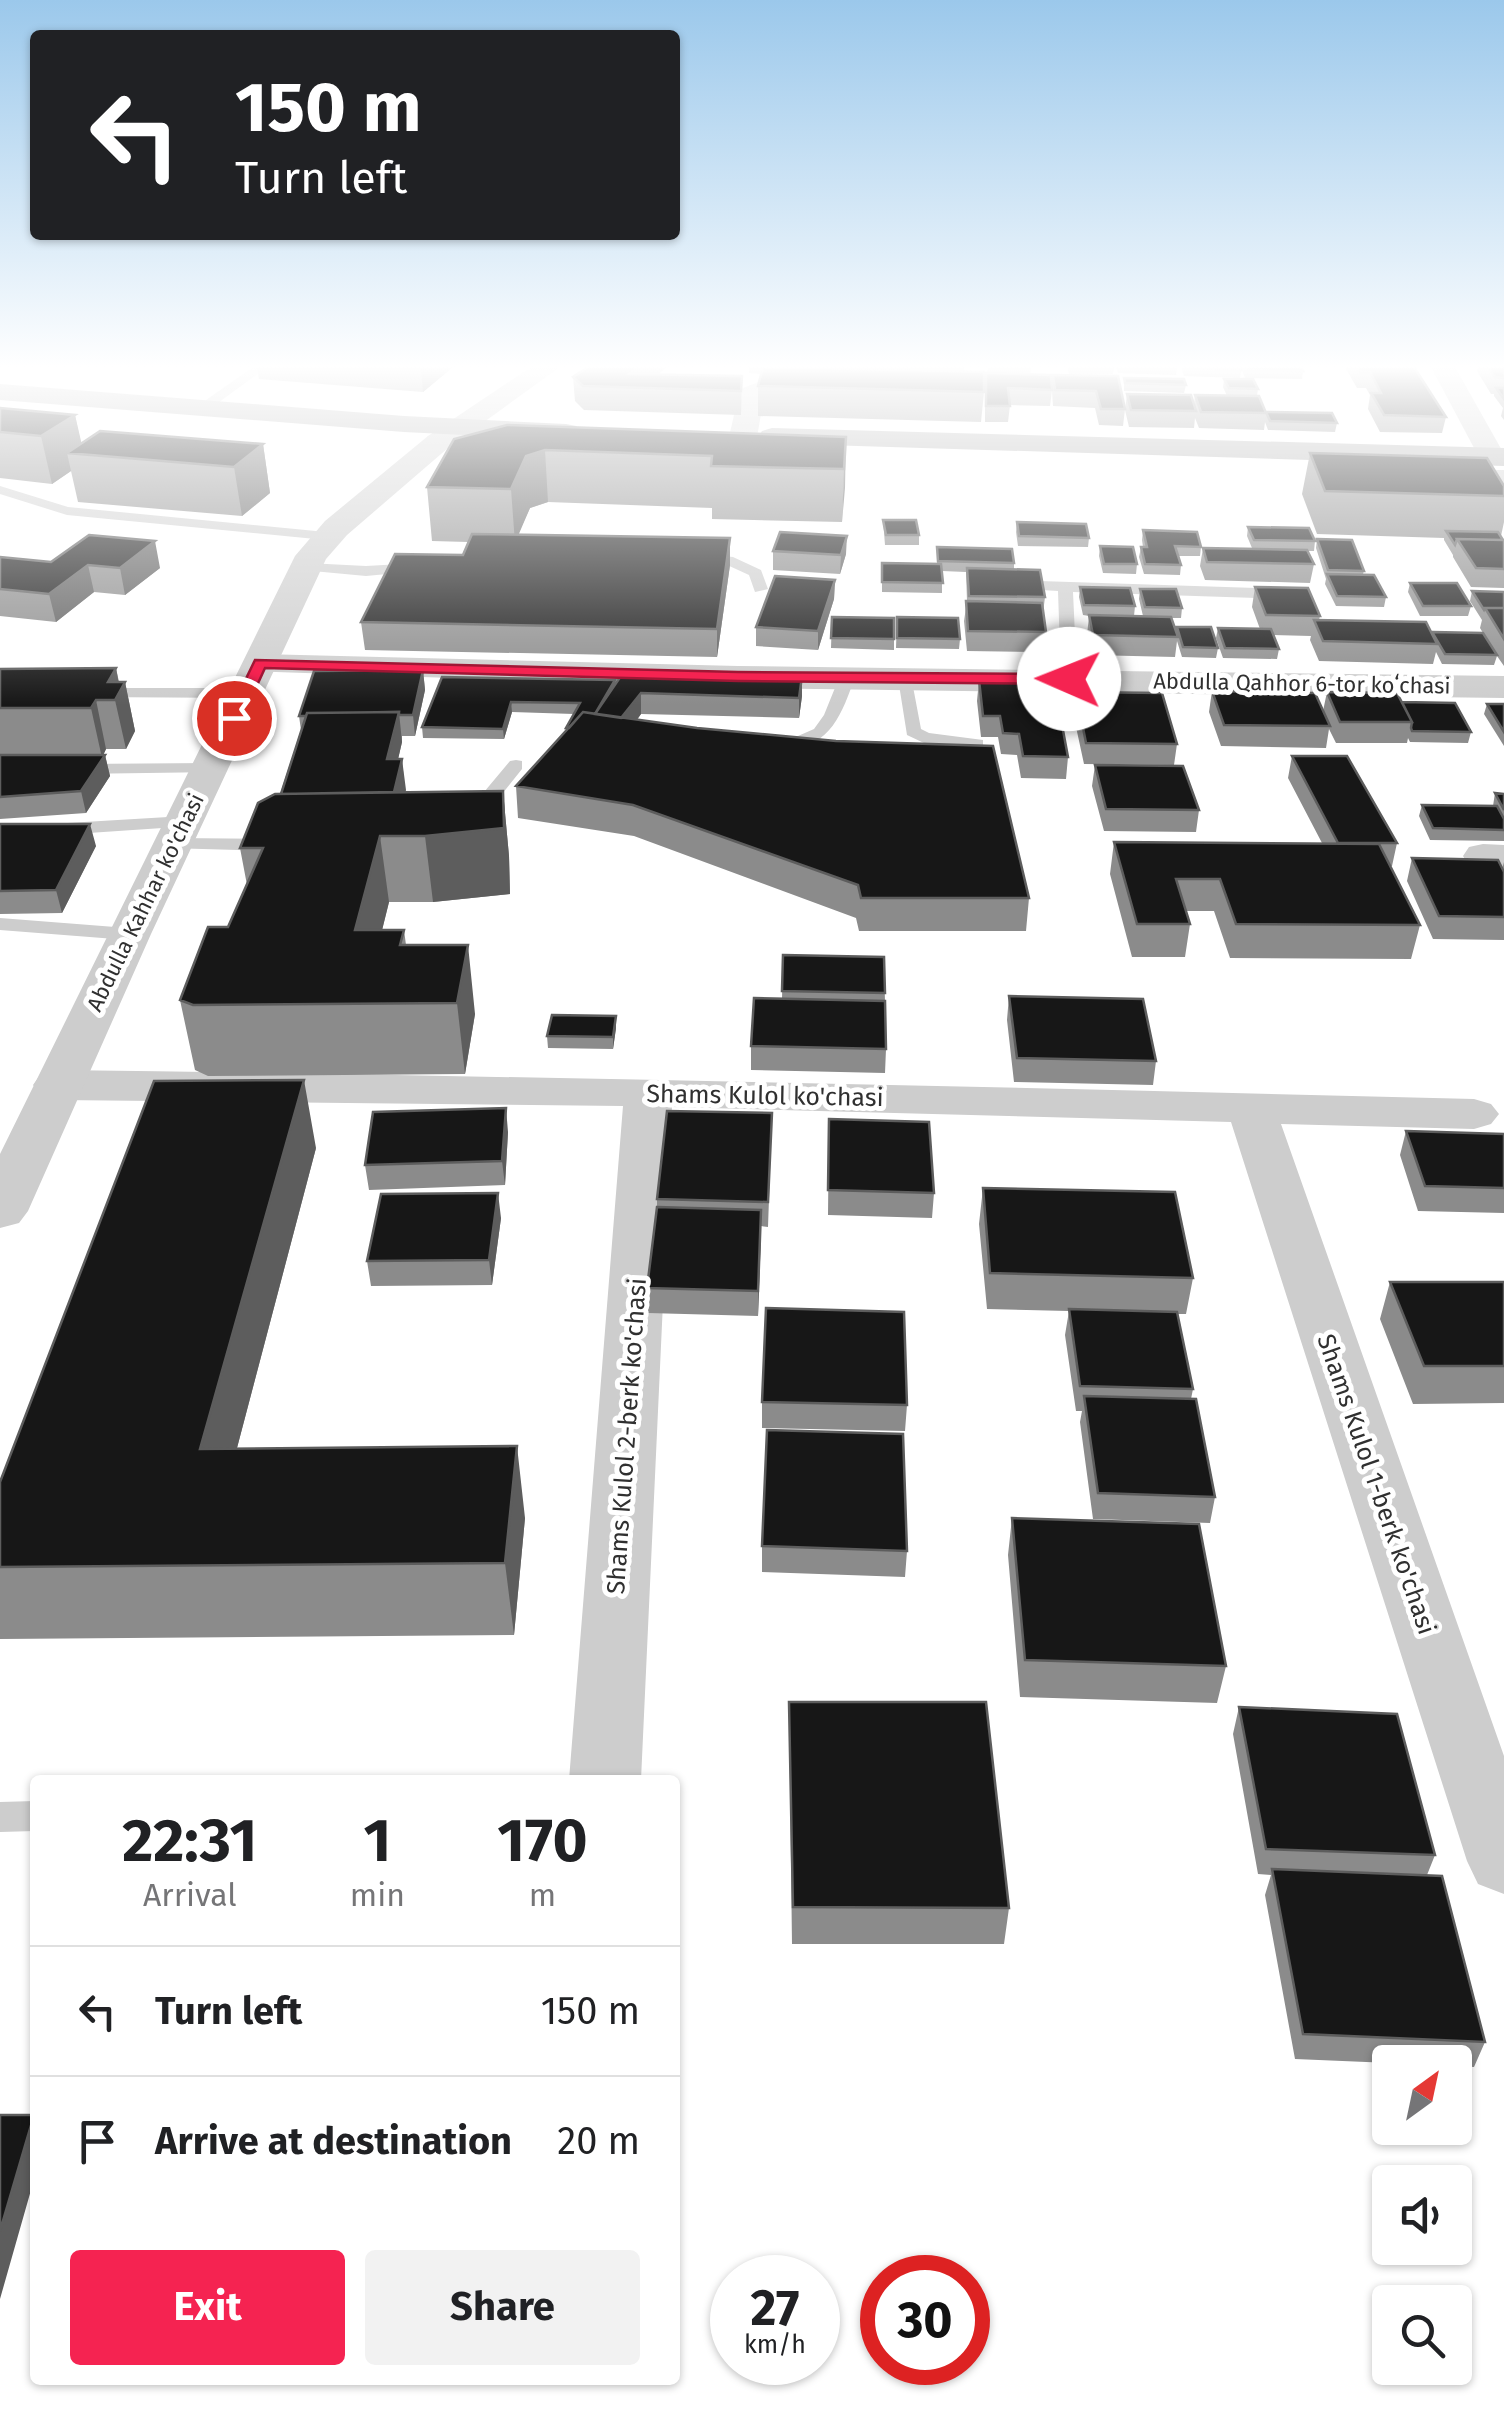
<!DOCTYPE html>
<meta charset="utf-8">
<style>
body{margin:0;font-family:"Fira Sans",sans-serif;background:#f2f2f2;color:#202124;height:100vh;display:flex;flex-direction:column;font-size:38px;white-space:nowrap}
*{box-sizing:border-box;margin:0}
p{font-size:32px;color:#757577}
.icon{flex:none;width:55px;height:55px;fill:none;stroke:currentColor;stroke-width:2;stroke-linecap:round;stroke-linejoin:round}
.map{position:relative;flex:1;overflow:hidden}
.panel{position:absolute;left:30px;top:1775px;width:650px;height:610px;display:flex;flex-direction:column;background:#fff;border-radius:10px;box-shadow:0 2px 8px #0004}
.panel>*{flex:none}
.top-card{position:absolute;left:30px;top:30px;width:650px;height:210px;border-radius:10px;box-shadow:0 2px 8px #0004;background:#202124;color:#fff;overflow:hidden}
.needle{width:65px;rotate:33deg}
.fabs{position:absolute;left:1372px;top:2045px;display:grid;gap:20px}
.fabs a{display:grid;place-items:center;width:100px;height:100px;border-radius:10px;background:#fff;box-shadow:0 2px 8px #0004;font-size:50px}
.speed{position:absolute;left:710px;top:2255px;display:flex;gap:20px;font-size:50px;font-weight:700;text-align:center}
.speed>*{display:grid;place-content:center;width:130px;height:130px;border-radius:50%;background:#fff;box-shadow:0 2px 8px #0004;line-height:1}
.speed small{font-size:25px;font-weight:400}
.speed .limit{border:15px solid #d22;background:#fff;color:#111}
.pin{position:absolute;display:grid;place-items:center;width:85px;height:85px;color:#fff;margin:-42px;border:5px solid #fff;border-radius:50%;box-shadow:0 2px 10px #0007}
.me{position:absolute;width:110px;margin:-55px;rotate:271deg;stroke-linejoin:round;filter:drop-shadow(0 0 8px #0008)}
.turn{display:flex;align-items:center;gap:35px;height:210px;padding:0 40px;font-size:45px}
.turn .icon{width:130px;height:130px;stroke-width:2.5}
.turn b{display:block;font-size:70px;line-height:85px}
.eta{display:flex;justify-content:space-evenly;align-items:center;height:170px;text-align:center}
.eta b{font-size:60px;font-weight:700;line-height:70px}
.button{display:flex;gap:20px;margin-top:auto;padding:20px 40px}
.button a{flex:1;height:115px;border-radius:10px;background:#f52351;color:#fff;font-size:40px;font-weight:700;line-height:115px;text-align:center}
.button a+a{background:#f2f2f2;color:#202124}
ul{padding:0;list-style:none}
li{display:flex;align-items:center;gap:30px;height:130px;padding:0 40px;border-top:2px solid #e0e0e0}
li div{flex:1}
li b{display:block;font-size:38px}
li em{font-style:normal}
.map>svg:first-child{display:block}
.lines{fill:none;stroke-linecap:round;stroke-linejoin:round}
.service{fill:#cdcdcd;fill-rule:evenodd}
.minor{fill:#cdcdcd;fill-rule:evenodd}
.tertiary{fill:#cdcdcd;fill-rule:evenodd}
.primary{fill:#a8a8a8;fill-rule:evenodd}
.wall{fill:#8b8b8b}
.shaded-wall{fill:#5d5d5d}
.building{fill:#171717;stroke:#5d5d5d;stroke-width:2.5}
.route{fill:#f52351;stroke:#9f1735;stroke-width:2.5}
.labels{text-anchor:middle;stroke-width:10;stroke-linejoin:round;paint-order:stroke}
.far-street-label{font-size:22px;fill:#303030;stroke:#fff}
.street-label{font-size:25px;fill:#303030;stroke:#fff}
</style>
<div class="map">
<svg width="1504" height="2415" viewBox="0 0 1504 2415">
<rect width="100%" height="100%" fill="#fff"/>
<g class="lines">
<!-- service -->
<path class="service" d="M253,367H267L207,411H199V405Z
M1496,470H1504V485L1497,481Z
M0,486L68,507L326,532L333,536L326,540L67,515L0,494Z
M697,553L733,557L761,570L768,589L755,592L749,575L725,564L692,560V554Z
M307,563L366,566L419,563L426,567L419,571L366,576L302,570V564Z
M1011,580L1286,589L1294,594L1286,599L1073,592L1077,679L1069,684L1061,679L1058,591L1006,588L1003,585Z
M897,672L911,676L921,729L929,733L983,740V748L924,743L907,735Z
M841,673L855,677C841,717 827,755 776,746V738L798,736L814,729L824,715Z
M96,688H246L254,693L246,698L90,697L88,693Z
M516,760L522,761V769L483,818H469V810L510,761Z
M211,763L217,764V772L76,774L67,769L76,764Z
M185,816L192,818V826L0,839V827Z
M174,838L274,839L284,845L274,851L167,848L164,844Z
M0,918L128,928L138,934L128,940L0,930Z
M35,1801V1831L0,1832V1802Z"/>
<!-- minor -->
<path class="minor" d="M531,367H560L448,448H428L424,442L428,436Z
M1431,367H1455L1504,454L1502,463H1482Z
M779,374L830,375L843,383C831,396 787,388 764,397L757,437L743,445L733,443L729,437L739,393L743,388Z
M260,654L738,666L1504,676V698L738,688L248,671L243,664L248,657Z
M1483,844L1504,845V869L1469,865L1463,856L1469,847Z
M57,1070C530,1076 1002,1087 1474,1099L1491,1104L1499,1114L1491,1124L1474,1129L1281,1124L1504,1756V1894L1478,1884L1467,1861L1231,1122L672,1107L641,1780H569L623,1106L57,1100L40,1095L33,1085L40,1075Z"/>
<!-- tertiary -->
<path class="tertiary" d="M438,433L448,436L452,442L448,448L347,535L326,559L151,934L28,1211L19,1223L0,1228V1154L295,556L325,521L428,436Z"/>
<!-- primary -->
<path class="primary" d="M0,384L404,416L566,424L576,426L580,432L576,438L566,440L404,432L0,400Z
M772,428L1504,448V466L762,443L758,437L762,431Z"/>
</g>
<!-- wall -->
<path class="wall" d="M257,367H453L423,392L259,379Z
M588,367H667L658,374L742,376L741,415L584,410L575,401L573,377Z
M749,367H964V372L984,392L981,422L758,416V386L762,374L749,373Z
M988,367H1031L1030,374L1052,390L1050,406L1010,405L1008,422H985V389Z
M1067,367H1114L1113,374H1069Z
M1116,367H1177L1176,375L1118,373Z
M1181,367H1240L1241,370L1240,378L1184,376Z
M1241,367H1301L1303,371L1302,379L1245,378Z
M1345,367H1414L1446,417L1442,433L1380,432L1368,409L1370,395L1366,388H1357Z
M1478,367H1504V420L1501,416L1503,408L1494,396V394H1491L1477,371Z
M1053,375L1118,376L1125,409L1123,426L1099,425L1095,408L1053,406L1052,391Z
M1124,378L1186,385L1184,393L1124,391Z
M1224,379L1258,389L1257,396L1266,412L1337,423L1335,432L1268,430L1265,422L1264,430L1199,428L1195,418L1194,428L1129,427L1125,410L1127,394L1194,404L1195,395L1227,396L1223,387Z
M0,408L75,415L81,444H263L270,493L242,516L78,502L71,471L52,484L0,478Z
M846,437L842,522L712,519V508L548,502L530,508L518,534L730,538V565L717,657L365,650L361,622L463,555L468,542L432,541L427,487L454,439Z
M1310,453L1504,486V522L1501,536L1504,540V588L1471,587L1453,557V555L1444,540V538L1317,534L1302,494Z
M883,520L919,535V545H885Z
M1017,522L1089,538L1088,547L1018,546L1016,532Z
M1248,527L1315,541L1314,551H1308L1314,564L1310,583L1205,580L1200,566L1203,548H1252L1247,536Z
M1143,530L1201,547L1200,556H1178L1181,565L1180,575L1144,574L1139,557L1141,547H1143L1142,540Z
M1317,539L1364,571L1363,574L1386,597L1384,607L1336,606L1325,584L1326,579L1316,548Z
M1100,546L1137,564L1136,574L1103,573L1099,556Z
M937,547L1014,563V569L1045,597L1043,613L1046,632L1044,652L967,651L964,621L967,601L966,572L942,571V593L882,592V563L937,564Z
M773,551L846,554L840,574L773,570Z
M0,557L51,562L160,568L125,595L94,592L56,622L0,616Z
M835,580L834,599L818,650L756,646V627Z
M1410,583L1471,606L1468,616H1420L1408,592Z
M1080,587L1135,606L1134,616H1143L1139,599L1140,589L1182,608L1181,618H1172L1176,633L1177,627L1218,648L1216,658L1182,657L1177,641L1175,657L1091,655L1087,635L1089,616L1083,615L1079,597Z
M1255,587L1320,616L1319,620L1432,634L1483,633L1480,628L1482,620L1470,601L1472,591L1504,592V666L1497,656L1494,665L1442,664L1436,652L1433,664L1319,661L1310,640L1311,636L1273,635L1279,649L1277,659L1223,658L1216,638L1218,628L1260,629L1252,607Z
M832,617L894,639V650L831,648Z
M897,617L960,639L959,649L896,648Z
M116,668L119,682H125L135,731L126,749H106L103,755H105L110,776L86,813L0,819V669Z
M423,670L425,690L415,736H402V742L398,759H402L405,792L503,791L509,856L510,894L433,902H389L382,930H404L406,945L475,1014L465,1074L208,1076L195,1070L180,1000L228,927L247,885L240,848L280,794L301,730L299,716Z
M442,677L615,680L616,684L802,696L799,718L641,714L637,720L1029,898L1026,931H859L856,918L634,836L518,818L516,786L566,731V728L574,714L512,712L504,739L423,738L422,727Z
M979,680L1068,757L1066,779L1021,778L1017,755L1001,754L998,737H981L977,701Z
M1212,691L1323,711L1327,692L1402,702L1471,732L1468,743L1410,742L1408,738L1407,743H1336L1329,729L1326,748L1221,746L1209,712Z
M1076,692L1177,744L1174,765L1084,764L1073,713Z
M1487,704H1504V746L1484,714Z
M1292,756L1397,843L1392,866H1390L1420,925L1411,959L1230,958L1214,911H1186L1190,924L1185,957H1132L1110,874L1114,842L1322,843L1288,778Z
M1095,765L1199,810L1196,832L1104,831L1092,786Z
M1495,793L1504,794V841L1430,840L1419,816L1422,805L1493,806Z
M0,824L96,846L62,913L0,914Z
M1412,858L1502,869L1504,862V940L1433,939L1407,881Z
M783,955L884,957L886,1049L885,1073L751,1070V1046L782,999Z
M1009,996L1156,1061L1153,1085L1014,1082L1007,1020Z
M616,1028L613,1049L548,1048L547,1036Z
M772,1113L768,1227L761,1226L758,1316L648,1313L647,1288L657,1207V1199Z
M829,1119L934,1193L932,1218L828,1215Z
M1406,1131L1504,1134V1213L1418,1211L1400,1155Z
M508,1132L505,1185L369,1190L365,1165Z
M316,1148L237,1448L525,1518L514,1635L0,1639V1482Z
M983,1188L1193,1278L1186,1314H1178L1193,1389L1191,1399L1215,1497L1210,1523L1093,1519L1080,1422L1082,1411H1076L1065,1335L1069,1311L987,1309L979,1224Z
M501,1218L492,1285L371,1286L367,1261Z
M1390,1282H1504V1403L1413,1404L1380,1319Z
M762,1402L907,1405L905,1431L762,1428Z
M1012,1518L1226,1666L1217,1703L1020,1697L1008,1555Z
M762,1546L907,1551L905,1577L762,1572Z
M789,1702L1009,1908L1004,1944H792Z
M1239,1707L1435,1855L1427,1875L1485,2042L1474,2067L1455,2066V2062L1390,2063L1295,2059L1265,1895L1271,1875L1258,1874L1233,1734Z"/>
<!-- shaded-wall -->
<path class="shaded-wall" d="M423,367H453L423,392L421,369Z
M638,367H667L641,388L629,374Z
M75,415L84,454L67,453L71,471L52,484L41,436Z
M846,437L845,488L842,522L844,469Z
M263,444L270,493L242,516L234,467Z
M545,450L548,502L530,508L515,543L511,489L526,456Z
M847,536L846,554L840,574L841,555Z
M730,538V565L717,657V629Z
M155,541L160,568L125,595L120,568Z
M88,565L94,592L56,622L49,594Z
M835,580L834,599L818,650V631Z
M116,668L120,690L125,682L135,731L126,749L115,700L108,682Z
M423,670L425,690L415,736L413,715Z
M802,676V696L799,718V698Z
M641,693V714L619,743L618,722Z
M96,700L106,749L102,758L91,708Z
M511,702L512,712L504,739L503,729Z
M399,712L402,742L391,790L387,759Z
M105,755L110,776L86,813L81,791Z
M402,759L406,790L396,834L392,803Z
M503,791L509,856L510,894L433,902L425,836Z
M90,824L96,846L62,913L56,890Z
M380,836L389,902L365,999L355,930Z
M468,945L475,1014L465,1074L457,1003Z
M616,1016V1028L613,1049V1037Z
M304,1080L316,1148L218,1520L200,1449Z
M506,1108L508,1132L505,1185L502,1161Z
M498,1193L501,1218L492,1285L489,1260Z
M761,1210V1235L758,1316V1291Z
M517,1446L525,1518L514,1635L505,1563Z
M34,2115L35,2176L0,2299V2231Z"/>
<!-- building -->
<path class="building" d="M588,367H638L629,374L742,376L741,391L583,386L573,377Z
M763,367L984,372V392L758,386Z
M1184,367H1240L1241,370L1185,368Z
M1245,367H1301L1303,371L1246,370Z
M1357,367H1414L1446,417L1384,415L1371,393H1381L1370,372H1360Z
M1488,367H1504V378L1495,377Z
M986,373L1051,375L1052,390L1008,388L1010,406H986Z
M1053,375L1118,376L1125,409H1101L1096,391L1055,390Z
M1124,378L1184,379L1186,385L1125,383Z
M1224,379H1253L1258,389L1229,388Z
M1496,388H1504V399Z
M1127,394L1191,395L1196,411L1131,410Z
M1195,395L1259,396L1266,413L1201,412Z
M0,408L75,415L41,436L0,432Z
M1266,412L1332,413L1337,423L1270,421Z
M507,425L846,437L844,469L711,466L712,456L545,450L526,456L511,489L427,487L454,439Z
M100,431L263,444L234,467L67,453Z
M1310,453L1487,458L1504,486V496L1325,491Z
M883,520H916L919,535H886Z
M1017,522L1086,524L1089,538L1019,536Z
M1248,527L1309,528L1315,541L1254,540Z
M1143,530L1197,532L1201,547L1175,546L1181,565L1145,564L1141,547H1147Z
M1446,531L1498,532L1503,540L1457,539L1455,545Z
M780,532L847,536L841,555L773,551Z
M472,534L730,538L717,629L361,622L395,554L463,555Z
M89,535L155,541L120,568L88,565L49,594L0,589V557L51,562Z
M1317,539L1352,540L1364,571L1328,570Z
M1457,539L1504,540V569L1476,568Z
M1100,546L1133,547L1137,564H1104Z
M937,547L1012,549L1014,563L938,561Z
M1203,548L1307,550L1314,564L1207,562Z
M882,563L941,564L943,583L882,582Z
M967,568L1040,570L1045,597L969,596Z
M1327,574L1374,575L1386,597L1337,596Z
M775,576L835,580L818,631L756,627Z
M1410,583H1457L1471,606H1423Z
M1080,587L1130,588L1135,606L1084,605Z
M1255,587L1308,588L1320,616L1266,615Z
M1140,589H1176L1182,608L1145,607Z
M1472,591L1504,592V608H1485L1484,610Z
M966,601L1042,603L1046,632L968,631Z
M1485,608H1504V639Z
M1089,615L1171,617L1178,637L1093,635Z
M832,617L894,618V639L831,638Z
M897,617L958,618L960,639L897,638Z
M1314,620L1426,622L1437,644L1323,641Z
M1177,627H1211L1218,648L1183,647Z
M1218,628L1271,629L1279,649L1225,648Z
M1432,632L1483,633L1497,655L1445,654Z
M116,668L108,682H125L115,700H96L91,708H0V669Z
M423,670L413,715H399V712L307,713L306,716H299L314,671Z
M625,670L802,676L799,698L641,693L621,718L595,714Z
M442,677L615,680L595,714L583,712L569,728H566L580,703L511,702L503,729L422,727Z
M979,680L1054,682L1068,757L1023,756L1019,734L1003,733L1000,716H983Z
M1212,691L1315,693L1330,726L1224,725Z
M1076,692L1162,693L1177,744L1086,743Z
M1327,692L1397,693L1412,722H1340Z
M1402,702L1455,703L1471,732L1412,731L1411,728L1412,722Z
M1487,704H1504V732Z
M399,712L387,759H402L394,792L281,794L307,713Z
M583,712L697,728L836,741L993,746L1029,898H861L858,885L633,805L516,786Z
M0,755H105L81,791L0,797Z
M1292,756H1347L1397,843H1338Z
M1095,765L1183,766L1199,810L1106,809Z
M503,791L504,828L425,836H380L355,930H404L400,945H468L457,1003L193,1005L180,1000L208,927H228L263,848H240L258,803L275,794Z
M1495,793L1504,794V810Z
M1422,805L1497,806L1504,819V830L1433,828Z
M0,824H90L56,890L0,891Z
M1114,842L1379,844L1420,925L1236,924L1220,879H1176L1190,924H1137Z
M1412,858L1498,860L1504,872V917L1439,916Z
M783,955L884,957L885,993L782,991Z
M1009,996L1143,999L1156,1061L1017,1058Z
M754,998L885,1001L886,1049L751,1046Z
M552,1015L616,1016L613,1037L547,1036Z
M304,1080L200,1449L517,1446L505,1563L0,1567V1482L154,1081Z
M506,1108L502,1161L365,1165L373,1112Z
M667,1111L772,1113L768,1202L657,1199Z
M829,1119L929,1122L934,1193L828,1190Z
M1406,1131L1504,1134V1188L1425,1186Z
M983,1188L1175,1192L1193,1278L990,1273Z
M498,1193L489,1260L367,1261L381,1194Z
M657,1207L761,1210L758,1291L647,1288Z
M1390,1282H1504V1366H1424Z
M766,1308L904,1312L907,1405L762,1402Z
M1069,1309L1177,1312L1193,1389L1080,1386Z
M1084,1396L1196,1399L1215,1497L1098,1493Z
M767,1430L903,1434L907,1551L762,1546Z
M1012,1518L1199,1524L1226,1666L1025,1660Z
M789,1702H986L1009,1908L793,1907Z
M1239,1707L1397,1714L1435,1855L1266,1849Z
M1272,1869L1442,1876L1485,2042L1303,2034Z
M0,2115H34L0,2231Z"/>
<!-- sky -->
<linearGradient id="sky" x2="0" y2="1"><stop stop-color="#9bc8eb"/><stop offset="0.52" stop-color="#fff"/><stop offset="1" stop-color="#fff" stop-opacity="0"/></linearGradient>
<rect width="1504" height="705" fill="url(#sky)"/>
<!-- route -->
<path class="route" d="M255,660L738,672L1069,674L1077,679L1069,684L738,681L265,668L242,718L229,721L227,718Z"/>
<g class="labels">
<!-- far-street labels -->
<g class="far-street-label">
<text transform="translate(1302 683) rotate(1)" y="8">Abdulla Qahhor 6-tor koʻchasi</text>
<text transform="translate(145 902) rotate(-64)" y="8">Abdulla Kahhar ko'chasi</text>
</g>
<!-- street labels -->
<g class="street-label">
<text transform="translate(765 1095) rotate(1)" y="9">Shams Kulol ko'chasi</text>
<text transform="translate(626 1436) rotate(-86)" y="9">Shams Kulol 2-berk ko'chasi</text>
<text transform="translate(1377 1484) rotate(71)" y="9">Shams Kulol 1-berk ko'chasi</text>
</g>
</g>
</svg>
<div class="fabs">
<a><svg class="needle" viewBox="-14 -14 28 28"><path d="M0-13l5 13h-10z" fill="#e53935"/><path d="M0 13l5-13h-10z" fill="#757577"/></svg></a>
<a><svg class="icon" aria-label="sound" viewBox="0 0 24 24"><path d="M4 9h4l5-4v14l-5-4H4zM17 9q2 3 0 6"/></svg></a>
<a><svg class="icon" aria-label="search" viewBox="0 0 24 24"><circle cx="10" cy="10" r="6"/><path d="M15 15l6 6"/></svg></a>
</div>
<div class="speed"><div>27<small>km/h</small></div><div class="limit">30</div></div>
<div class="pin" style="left:234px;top:718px;background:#d93025"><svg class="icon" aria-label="arrive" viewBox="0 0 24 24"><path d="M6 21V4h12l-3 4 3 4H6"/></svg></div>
<svg class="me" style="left:1069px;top:679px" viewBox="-20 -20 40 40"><circle r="19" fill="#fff"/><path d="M0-13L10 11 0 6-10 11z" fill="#f52351"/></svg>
<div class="top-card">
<div class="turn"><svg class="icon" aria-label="left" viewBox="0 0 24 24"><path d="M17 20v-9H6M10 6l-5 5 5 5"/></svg><div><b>150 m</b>Turn left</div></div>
</div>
<section class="panel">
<div class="eta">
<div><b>22:31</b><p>Arrival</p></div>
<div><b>1</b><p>min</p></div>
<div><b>170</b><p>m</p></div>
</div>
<ul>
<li><svg class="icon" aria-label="left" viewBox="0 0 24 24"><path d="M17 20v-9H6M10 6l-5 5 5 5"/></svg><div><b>Turn left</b></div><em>150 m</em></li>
<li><svg class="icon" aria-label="arrive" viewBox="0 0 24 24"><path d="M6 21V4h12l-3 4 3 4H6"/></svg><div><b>Arrive at destination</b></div><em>20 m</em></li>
</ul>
<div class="button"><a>Exit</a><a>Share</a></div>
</section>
</div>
